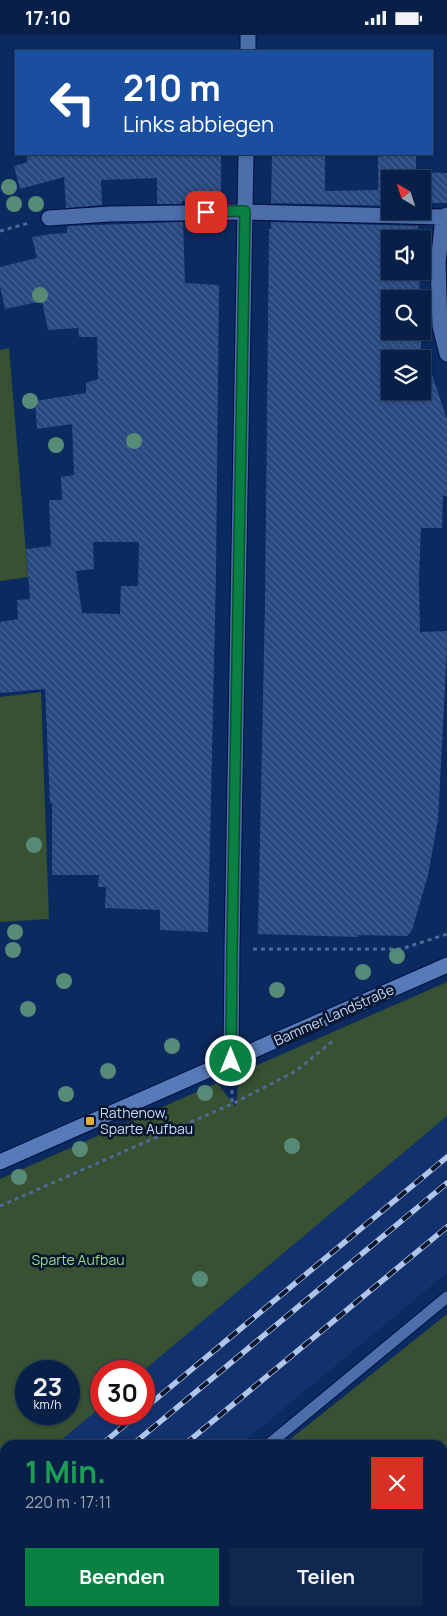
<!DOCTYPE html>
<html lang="de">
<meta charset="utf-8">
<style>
body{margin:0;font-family:Manrope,sans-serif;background:#11284e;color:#f1f3f6;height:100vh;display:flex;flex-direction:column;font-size:19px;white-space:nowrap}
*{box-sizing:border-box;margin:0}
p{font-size:16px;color:#98a3b4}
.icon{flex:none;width:28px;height:28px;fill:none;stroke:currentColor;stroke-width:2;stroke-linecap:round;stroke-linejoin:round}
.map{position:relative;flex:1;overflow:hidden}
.drawer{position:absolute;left:0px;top:1405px;width:448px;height:176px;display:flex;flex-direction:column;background:#082047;border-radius:15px 15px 0 0;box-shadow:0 1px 4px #0004,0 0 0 1px #293e60}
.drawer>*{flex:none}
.guide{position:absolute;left:15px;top:15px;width:418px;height:105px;border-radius:0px;box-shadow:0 1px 4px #0004,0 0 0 1px #293e60;background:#1a4fa0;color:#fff;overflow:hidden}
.needle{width:32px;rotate:321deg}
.fabs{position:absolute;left:381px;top:135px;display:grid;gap:10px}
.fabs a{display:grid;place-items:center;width:50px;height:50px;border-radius:0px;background:#082047;box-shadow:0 1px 4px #0004,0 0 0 1px #293e60;font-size:25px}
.speed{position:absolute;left:15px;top:1325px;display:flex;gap:10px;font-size:25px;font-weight:700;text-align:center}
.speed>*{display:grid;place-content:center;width:65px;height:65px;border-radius:50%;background:#082047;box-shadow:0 1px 4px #0004,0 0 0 1px #293e60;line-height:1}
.speed small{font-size:12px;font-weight:400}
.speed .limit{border:8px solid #d22;background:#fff;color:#111}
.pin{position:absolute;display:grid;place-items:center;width:42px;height:42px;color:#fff;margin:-21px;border-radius:10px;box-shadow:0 2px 8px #0006}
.me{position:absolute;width:55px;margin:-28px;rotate:0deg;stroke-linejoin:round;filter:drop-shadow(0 0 4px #0008)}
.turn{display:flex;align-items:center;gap:18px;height:105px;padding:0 25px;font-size:22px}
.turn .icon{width:65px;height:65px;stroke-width:2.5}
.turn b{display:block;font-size:35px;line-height:42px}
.round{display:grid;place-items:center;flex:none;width:52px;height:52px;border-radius:0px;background:#11284e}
.summary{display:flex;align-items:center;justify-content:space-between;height:85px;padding:0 25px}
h1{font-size:30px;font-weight:700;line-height:38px;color:#1e9e55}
.cta{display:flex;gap:10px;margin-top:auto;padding:10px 25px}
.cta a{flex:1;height:58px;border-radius:0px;background:#0b8043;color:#fff;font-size:20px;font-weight:700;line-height:58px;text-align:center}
.cta a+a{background:#11284e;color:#f1f3f6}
.status{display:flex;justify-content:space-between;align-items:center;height:35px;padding:0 25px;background:#082047;direction:ltr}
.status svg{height:14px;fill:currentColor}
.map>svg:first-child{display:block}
.built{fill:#11326e}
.green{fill:#375132;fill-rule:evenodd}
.forest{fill:url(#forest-crowns)}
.building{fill:url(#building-back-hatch);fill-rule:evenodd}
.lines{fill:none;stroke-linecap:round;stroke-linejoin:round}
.lane-casing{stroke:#000e42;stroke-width:13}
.street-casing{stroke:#000e42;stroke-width:17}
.secondary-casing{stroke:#000e42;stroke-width:17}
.path{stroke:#4f6a98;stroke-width:3;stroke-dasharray:4 4;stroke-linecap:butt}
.lane{stroke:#4c6eaa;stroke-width:11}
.street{stroke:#4c6eaa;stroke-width:15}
.secondary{stroke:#577bb8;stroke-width:15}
.rail-casing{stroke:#afc5e9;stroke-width:5.5}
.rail{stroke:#07152c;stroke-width:4;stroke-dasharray:11;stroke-linecap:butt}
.tree{fill:#588b77}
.route-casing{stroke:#07532c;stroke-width:12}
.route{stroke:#0b8043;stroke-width:9}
.poi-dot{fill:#e7ac36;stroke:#07152c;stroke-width:2}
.labels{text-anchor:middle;stroke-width:5;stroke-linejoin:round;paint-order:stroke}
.street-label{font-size:14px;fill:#c7dcfd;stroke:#07152c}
.poi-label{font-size:14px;fill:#c7dcfd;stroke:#07152c;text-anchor:start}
.park-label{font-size:14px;fill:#97da8a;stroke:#07152c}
</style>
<div class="status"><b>17:10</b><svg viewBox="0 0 49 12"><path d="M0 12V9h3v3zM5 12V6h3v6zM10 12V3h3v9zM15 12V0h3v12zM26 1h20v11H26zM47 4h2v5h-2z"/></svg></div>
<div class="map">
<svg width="447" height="1581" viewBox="0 0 447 1581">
<defs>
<pattern id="forest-crowns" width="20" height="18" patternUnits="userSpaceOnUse" patternTransform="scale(1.25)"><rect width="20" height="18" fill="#375132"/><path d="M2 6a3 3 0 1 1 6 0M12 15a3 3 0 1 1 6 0" fill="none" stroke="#526951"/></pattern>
<pattern id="building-back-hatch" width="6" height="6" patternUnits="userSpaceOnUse" patternTransform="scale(1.25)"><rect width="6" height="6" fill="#284880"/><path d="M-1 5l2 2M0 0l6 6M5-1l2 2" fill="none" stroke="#466293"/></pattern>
</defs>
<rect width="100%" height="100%" fill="#0b2a5f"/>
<!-- built -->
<path class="built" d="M447,1081V1238L240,1410H55L101,1372V1379H144L143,1336Z
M5,1452V1576H41L35,1581H0V1457Z"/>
<!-- green -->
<path class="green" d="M9,313L28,542L0,546V315Z
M41,657L49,884L0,887V662Z
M447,947V1081L143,1336H101V1372L55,1410H5V1452L0,1457V1144L217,1048L236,1072L239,1038ZM69,1336V1379H26V1336Z
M447,1279V1581H165L163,1576H442V1410H283Z
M79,1576H103L104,1581H74Z"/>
<!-- forest -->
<path class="forest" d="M103,1576H163L165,1581H104Z"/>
<!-- building -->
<path class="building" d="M26,119H221V166H182V169H157V143L101,145L102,170L66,173L64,142L20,154L14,131L28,127Z
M272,119L325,120V156L378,155V119H416V137L447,138V168H422V144H390V171L271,168Z
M183,187L185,248L219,250L216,538L208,897L160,895V875L105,873L106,852H98L99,840H52V768H50L45,654L0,658V587L18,584L17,565L30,564L26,514L51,511L49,465H62L61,442L74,440L72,389L37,394L35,366L86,358V348L98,344L97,302H79L78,293L48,295L42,266L5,274L0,251V232L37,223L32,202L51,199L67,198V191ZM93,507H139L138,551H121L120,579L82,578L76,536L94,534Z
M271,187L418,191L417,204H390V236H420L419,264H390V296H421V324H390V356H422V337H431L447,384V462L443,460L442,493H421L419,543L420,597L447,596V614L438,785L428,840L412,895L407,901L358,900V902L258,899L265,568L269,194H271Z"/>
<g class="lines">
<defs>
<path id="lane" d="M268,1410L447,1262
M64,1581L70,1576"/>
<path id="street" d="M248,16V0
M447,180L443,182L438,228L440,291L447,319
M49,183L110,179L245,177L443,182
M231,1026L232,914L246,119"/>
<path id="secondary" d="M0,1127L447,930"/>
</defs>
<!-- lane casing -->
<use href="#lane" class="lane-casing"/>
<!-- street casing -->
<use href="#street" class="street-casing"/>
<!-- secondary casing -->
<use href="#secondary" class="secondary-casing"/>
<!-- path -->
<path class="path" d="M0,196L29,188
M253,914H401L447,899
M232,1047V1069
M0,1171L232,1069L296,1036L334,1005"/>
<!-- lane -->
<use href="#lane" class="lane"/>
<!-- street -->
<use href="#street" class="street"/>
<!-- secondary -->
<use href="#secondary" class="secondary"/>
<defs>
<path id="rail" d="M144,1374L447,1122
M101,1410L138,1379
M132,1410L447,1148
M184,1410L447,1192
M0,1494L5,1490
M0,1520L5,1515
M0,1563L5,1559"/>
</defs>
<!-- rail casing -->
<use href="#rail" class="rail-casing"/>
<!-- rail -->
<use href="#rail" class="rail"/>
</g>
<!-- trees -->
<g class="tree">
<circle cx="9" cy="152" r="8"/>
<circle cx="14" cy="169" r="8"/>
<circle cx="36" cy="169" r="8"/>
<circle cx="40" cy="260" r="8"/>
<circle cx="30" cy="366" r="8"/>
<circle cx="134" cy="406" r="8"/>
<circle cx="56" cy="410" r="8"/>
<circle cx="34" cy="810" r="8"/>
<circle cx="15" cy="897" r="8"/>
<circle cx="13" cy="915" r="8"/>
<circle cx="397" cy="921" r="8"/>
<circle cx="363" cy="937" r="8"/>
<circle cx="64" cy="946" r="8"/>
<circle cx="277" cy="955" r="8"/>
<circle cx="28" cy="974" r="8"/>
<circle cx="172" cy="1011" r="8"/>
<circle cx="108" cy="1036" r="8"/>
<circle cx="205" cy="1058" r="8"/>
<circle cx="66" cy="1059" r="8"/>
<circle cx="292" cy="1111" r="8"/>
<circle cx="80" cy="1114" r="8"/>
<circle cx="19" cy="1142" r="8"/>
<circle cx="200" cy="1244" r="8"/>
</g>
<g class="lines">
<defs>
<path id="route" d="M206,177L245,176L232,914L231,1026"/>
</defs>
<!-- route casing -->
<use href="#route" class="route-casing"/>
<!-- route -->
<use href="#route" class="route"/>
</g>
<!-- markers -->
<rect class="poi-dot" x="85" y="1081" width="10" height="10" rx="2.5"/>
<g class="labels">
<!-- street labels -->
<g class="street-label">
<text transform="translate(334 980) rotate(-24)" y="5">Bammer Landstraße</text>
</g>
<!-- poi labels -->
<g class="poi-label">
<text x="100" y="1083">Rathenow,<tspan x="100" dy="16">Sparte Aufbau</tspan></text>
</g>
<!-- park labels -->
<g class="park-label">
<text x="78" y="1230">Sparte Aufbau</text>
</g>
</g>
</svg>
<div class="fabs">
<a><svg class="needle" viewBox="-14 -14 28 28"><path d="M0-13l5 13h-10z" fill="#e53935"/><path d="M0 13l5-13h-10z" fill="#98a3b4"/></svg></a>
<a><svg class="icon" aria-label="sound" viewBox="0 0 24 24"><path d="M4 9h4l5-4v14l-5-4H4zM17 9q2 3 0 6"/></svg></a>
<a><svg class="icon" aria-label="search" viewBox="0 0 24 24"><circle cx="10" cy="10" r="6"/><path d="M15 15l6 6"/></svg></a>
<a><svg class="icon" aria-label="layers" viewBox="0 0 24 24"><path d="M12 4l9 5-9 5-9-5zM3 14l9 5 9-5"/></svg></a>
</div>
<div class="speed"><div>23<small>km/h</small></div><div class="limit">30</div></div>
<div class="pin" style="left:206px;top:177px;background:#d93025"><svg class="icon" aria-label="arrive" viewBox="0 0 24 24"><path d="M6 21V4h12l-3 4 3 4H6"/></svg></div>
<svg class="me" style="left:231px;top:1026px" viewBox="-20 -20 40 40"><circle r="17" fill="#0b8043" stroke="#fff" stroke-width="3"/><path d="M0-11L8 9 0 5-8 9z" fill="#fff"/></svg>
<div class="guide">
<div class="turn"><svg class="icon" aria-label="left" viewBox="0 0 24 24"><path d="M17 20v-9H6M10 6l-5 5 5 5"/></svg><div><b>210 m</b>Links abbiegen</div></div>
</div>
<section class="drawer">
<div class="summary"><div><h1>1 Min.</h1><p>220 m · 17:11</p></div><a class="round" style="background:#d93025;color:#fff"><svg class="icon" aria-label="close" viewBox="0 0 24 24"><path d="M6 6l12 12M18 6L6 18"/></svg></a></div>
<div class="cta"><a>Beenden</a><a>Teilen</a></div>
</section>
</div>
